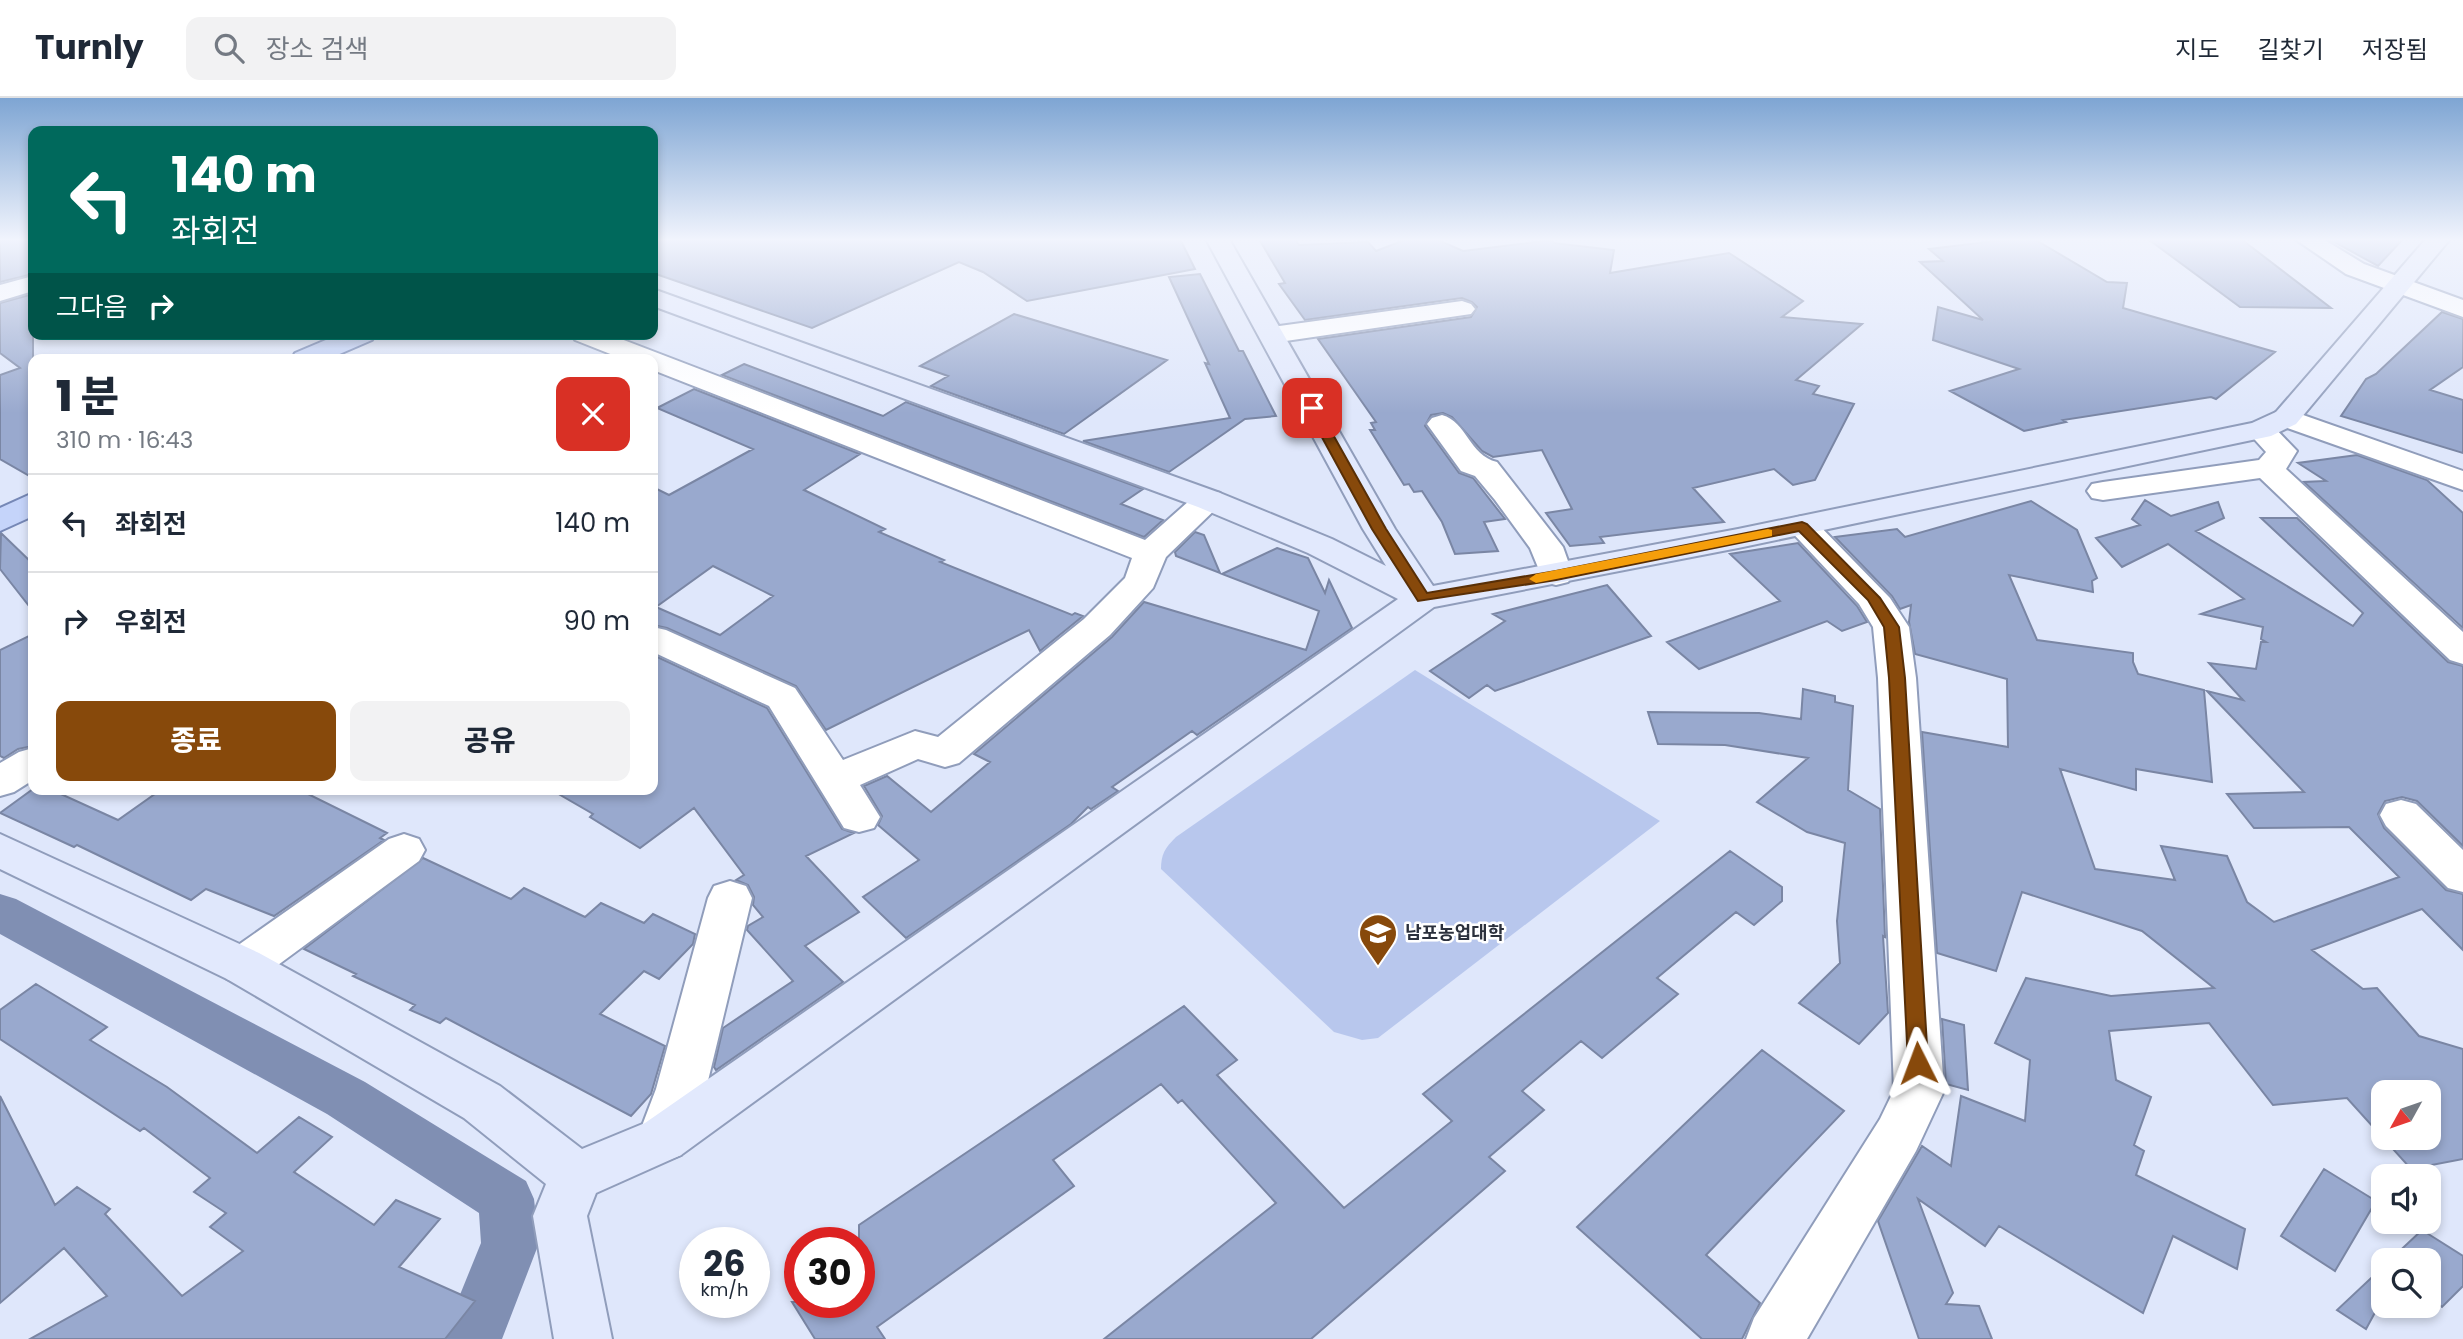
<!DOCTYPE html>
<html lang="ko">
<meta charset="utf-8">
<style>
body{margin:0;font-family:Poppins,"Noto Sans KR",sans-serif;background:#f2f2f3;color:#1f2937;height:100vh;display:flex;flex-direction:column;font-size:26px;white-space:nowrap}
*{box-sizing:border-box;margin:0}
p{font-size:23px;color:#747a83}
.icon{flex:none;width:38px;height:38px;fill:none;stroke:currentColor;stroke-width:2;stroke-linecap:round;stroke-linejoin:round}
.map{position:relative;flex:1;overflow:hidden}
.panel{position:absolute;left:28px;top:256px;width:630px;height:441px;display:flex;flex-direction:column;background:#fff;border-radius:14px;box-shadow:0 4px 10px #0003}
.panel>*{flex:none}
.top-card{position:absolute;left:28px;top:28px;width:630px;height:214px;border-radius:14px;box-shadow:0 4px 10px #0003;background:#00695c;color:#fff;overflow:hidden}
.needle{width:46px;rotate:230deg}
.fabs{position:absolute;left:2371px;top:982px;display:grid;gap:14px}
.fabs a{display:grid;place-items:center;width:70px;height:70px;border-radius:14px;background:#fff;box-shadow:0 4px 10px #0003;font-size:35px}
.speed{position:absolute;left:679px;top:1129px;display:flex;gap:14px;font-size:35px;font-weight:700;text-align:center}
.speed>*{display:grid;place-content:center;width:91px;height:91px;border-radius:50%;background:#fff;box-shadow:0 4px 10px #0003;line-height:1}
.speed small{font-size:18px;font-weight:400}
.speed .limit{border:10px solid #d22;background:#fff;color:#111}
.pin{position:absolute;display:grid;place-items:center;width:60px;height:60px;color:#fff;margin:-30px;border-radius:14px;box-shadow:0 4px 10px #0006}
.me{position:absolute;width:77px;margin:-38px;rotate:357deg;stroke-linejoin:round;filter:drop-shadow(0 0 5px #0008)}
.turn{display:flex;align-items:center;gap:24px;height:147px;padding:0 28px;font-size:32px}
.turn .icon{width:91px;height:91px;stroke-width:2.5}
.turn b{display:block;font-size:49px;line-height:60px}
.then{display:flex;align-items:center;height:66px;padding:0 28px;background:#0003;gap:14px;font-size:26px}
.round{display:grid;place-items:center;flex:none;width:74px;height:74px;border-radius:14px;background:#f2f2f3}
.head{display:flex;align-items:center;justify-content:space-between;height:119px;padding:0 28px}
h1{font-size:42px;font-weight:800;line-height:52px}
.cta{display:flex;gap:14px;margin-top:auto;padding:14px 28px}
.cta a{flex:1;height:80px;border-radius:14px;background:#87490b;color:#fff;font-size:28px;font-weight:800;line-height:80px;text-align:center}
.cta a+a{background:#f2f2f3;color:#1f2937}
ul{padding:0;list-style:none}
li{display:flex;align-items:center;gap:21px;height:98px;padding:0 28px;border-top:2px solid #e0e1e3}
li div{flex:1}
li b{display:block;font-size:26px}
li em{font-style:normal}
header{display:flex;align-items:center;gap:42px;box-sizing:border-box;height:98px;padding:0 35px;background:#fff;border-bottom:2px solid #e0e1e3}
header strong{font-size:33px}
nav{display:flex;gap:38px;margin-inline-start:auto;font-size:24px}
.search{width:490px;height:63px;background:#f2f2f3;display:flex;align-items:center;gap:18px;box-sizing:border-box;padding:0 24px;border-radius:14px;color:#747a83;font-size:26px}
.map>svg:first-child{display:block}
.green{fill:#b8c7ed}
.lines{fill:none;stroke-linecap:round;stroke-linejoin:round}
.canal{fill:#808fb3;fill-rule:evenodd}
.building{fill:#99a9ce;stroke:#7a86a4;stroke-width:2;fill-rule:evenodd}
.street-casing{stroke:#909dbb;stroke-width:4}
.secondary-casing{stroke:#909dbb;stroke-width:4}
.primary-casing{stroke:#7688b6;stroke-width:4}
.street{fill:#fff;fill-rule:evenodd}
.secondary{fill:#e2e9fd;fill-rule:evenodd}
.primary{fill:#c5d4fa;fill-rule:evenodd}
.route{fill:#87490b;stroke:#582f07;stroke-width:2}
.slow{fill:#f59e0b}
.labels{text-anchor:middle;stroke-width:5;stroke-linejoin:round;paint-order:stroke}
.poi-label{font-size:18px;font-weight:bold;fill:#2b303c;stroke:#fff;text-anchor:start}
</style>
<header>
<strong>Turnly</strong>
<div class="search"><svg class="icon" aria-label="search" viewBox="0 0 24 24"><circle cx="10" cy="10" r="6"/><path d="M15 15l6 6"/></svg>장소 검색</div>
<nav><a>지도</a><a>길찾기</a><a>저장됨</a></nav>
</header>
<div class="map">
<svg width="2463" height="1241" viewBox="0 0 2463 1241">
<rect width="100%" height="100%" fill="#dfe7fb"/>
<!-- green -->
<path class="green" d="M1415,572L1660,723L1378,940L1362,942L1334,934L1161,771C1161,756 1165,750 1176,739Z"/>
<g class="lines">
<!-- canal -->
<path class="canal" d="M0,796L16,801L365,984L526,1083L534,1101L539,1145L502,1241H442L481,1145L479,1115L327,1016L0,836Z"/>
</g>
<!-- building -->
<path class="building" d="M0,141H33V176L0,184Z
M653,141H1180L1195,171L1027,203L983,174L959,164L812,230L653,175Z
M1259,141H1295L1299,147L1368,144L1376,153L1407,141H1436L1463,153L1552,142L1554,145L1614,152L1610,175L1729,155L1803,203L1782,219L1862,226L1796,282L1819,288L1813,296L1854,306L1815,382L1793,387L1774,371L1693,390L1724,424L1600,439L1604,445L1570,448L1546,415L1572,411L1542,352L1493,359L1482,353L1452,319L1443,315L1431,317L1425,328L1459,375L1473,380L1505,421L1484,424L1498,453L1455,456L1442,424L1422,393L1414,394L1409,386L1404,387L1370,332H1375L1371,325L1376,324L1318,241L1471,219L1477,209L1472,204L1462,200L1305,222L1279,186L1285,185Z
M2012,141H2034L2107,184L2127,185L2123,210L2275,254L2216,301L2211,299L2063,322L2066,324L2024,333L1950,293L2019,271L1933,242L1938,209L1983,222L1920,164L1943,163L1929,151Z
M2148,141H2241L2331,210L2240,209Z
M2329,141H2403L2378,168Z
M1200,176L1239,253H1243L1276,318L1245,321L1169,374L1083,343L1230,320L1205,265L1209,266L1169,179Z
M33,196V380L0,361V277L20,270L0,255V205Z
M2442,214L2463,221V269L2430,292L2463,302V355L2341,318L2366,281L2376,276Z
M1014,216L1167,262L1064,336L931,288L948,278L920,268Z
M744,266L883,318L906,304L1143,391L1121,406L1163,422L1144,439L722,277Z
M694,291L860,356L804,392L885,431L879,434L944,462L940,464L1072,517L1075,515L1083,518L1040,553L1029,532L826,632L796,588L667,530L653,527V389L669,397L753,351L657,310ZM713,468L773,498L720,537L656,509Z
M2357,357L2427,382L2463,415V530L2304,384L2326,383L2298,365Z
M2145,402L2171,418L2218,404L2224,420L2196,433L2353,528L2363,515L2261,420H2297L2448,564L2463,568V748L2417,703L2402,699L2385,703L2378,716L2384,730L2446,792L2463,796V852L2422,811L2312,852L2363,891L2377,890L2419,938L2463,951V1061L2411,1071L2347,1000L2273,1007L2209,925L2109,933L2116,982L2151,999L2134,1047L2144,1053L2136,1077L2245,1131L2237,1171L2173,1138L2143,1215L1999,1128L1985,1148L1918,1101L1953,1195L1946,1206L1979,1208L1992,1241H1919L1878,1123L1922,1048L1951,1068L1961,998L2025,1023L2030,962L1995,945L2026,880L2111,898L2214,890L2142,833L2022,794L1996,873L1937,855L1922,634L2008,649L2007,581L1915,556L1909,524L1911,507L1900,511L1892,498L1835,439L1897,431L1905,439L2031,403L2077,432L2097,480L2092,483L2093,494L2009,477L2037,542L2133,555V564L2138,576L2204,592L2212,684L2136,671V692L2060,671L2095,771L2175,782L2161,748L2227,758L2247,804L2274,824L2399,779L2349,729L2254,730L2227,696L2304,694L2207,593L2243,602L2209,565L2256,571L2261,544H2266L2261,541L2263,529L2201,516L2244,501L2168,446L2122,469L2096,440L2140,427L2132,421ZM2384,994H2429V1040H2384Z
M1195,434L1204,437L1220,475L1176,458L1175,454Z
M1,435L33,466V513L0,471Z
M1798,445L1857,508L1867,524L1842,533L1827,523L1699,571L1667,544L1780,503L1730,456Z
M1277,450L1308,460L1325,495L1329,482L1352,530L1197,637L1192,633L1112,689L1118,693L1091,711L1088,709L1071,726L906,840L863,799L919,762L878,727L882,718L864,688L887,678L931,714L990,664L974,656L1112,539L1144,504L1306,552L1319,513L1222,476Z
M1607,487L1651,538L1495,593L1487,587L1469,600L1430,573L1505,523L1493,516Z
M33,536V648L18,651L4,660L0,658V552Z
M653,557L767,610L842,731L854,735L806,758L859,814L805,848L843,884L716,972L714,969L723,930L793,883L747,832L748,828L763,819L753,807L754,799L748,787L736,782L744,777L694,710L640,750L590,719L593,716L550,691H653Z
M1803,591L1835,598V604L1853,608L1848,692L1880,711L1885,839L1883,838L1888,915L1859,946L1799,905L1840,865L1837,823L1845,745L1807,734L1757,704L1808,660L1725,647L1658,646L1648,614L1759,615L1801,621Z
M33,691H50L118,722L162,691H298L387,735L380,740L384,742L274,818L206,791L191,802L77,747L74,749L0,715Z
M1730,753L1782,789V803L1754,827L1736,814L1657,880L1678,896L1602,960L1581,943L1522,993L1544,1012L1489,1059L1505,1073L1311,1241H1104L1276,1105L1182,1002L1178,1005L1161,986L1053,1062L1074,1088L877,1229L885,1241H815L792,1204H859V1127L1184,908L1237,962L1217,977L1344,1110L1452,1023L1423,996Z
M423,760L511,801L524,790L585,819L601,805L644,825L653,816L695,836L693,846L659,881L644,873L600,916L665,948L651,996L631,1018L446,920L440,925L410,912L415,907L353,878L356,876L304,851Z
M36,886L107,929L90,942L167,989L257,1055L299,1019L332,1039L294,1074L374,1127L396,1102L440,1121L399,1169L475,1203L445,1241H30L107,1198L64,1150L0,1205V998L55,1107L77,1089L110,1111L105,1116L182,1198L243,1153L210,1129L226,1115L194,1094L210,1080L144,1030L140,1033L0,941V912Z
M1942,921L1964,927L1968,992L1946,986Z
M1762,952L1844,1013L1706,1157L1760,1205L1742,1241H1702L1577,1129Z
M2324,1071L2376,1103L2335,1173L2281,1138Z
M2422,1132L2463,1158V1188L2442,1209L2429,1198V1162H2390Z
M2384,1168V1198L2366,1231L2337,1212Z"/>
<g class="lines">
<defs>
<path id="street" d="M2295,141H2323L2364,166L2463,202V219L2346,176Z
M33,178V193L0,203V187Z
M1462,203L1471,206L1475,211L1471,216L1272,245L1263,243L1259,237L1263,231L1272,229Z
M571,236H608L1145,442L1198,395L1209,393L1220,395L1225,402L1166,459L1153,490L1110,537L959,665L945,669L918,661L860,687L880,719L874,730L859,734L844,730L769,608L653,554V529L666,532L795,590L843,662L915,633L938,639L1084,521L1125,480L1132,460L653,272V261H623L575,242Z
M2286,311L2463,373V392L2276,326L2271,320L2276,314Z
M1442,317C1467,324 1469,357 1497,364L1563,449L1573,477L1568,484L1556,487L1544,484L1530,450L1495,402L1475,378L1461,373L1427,326L1432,320Z
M2261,323L2271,326L2297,353L2286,371L2463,534V566L2450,562L2260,380L2103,402L2092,400L2087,393L2092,386L2103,384L2259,362L2266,354L2246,332L2251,326Z
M1802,418L1813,421L1890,500L1909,529L1916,580L1944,993L1916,1053L1807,1241H1746L1754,1220L1880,1021L1894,992L1878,580L1873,529L1859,506L1786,428L1791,421Z
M33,650V682L14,694L0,698V665L19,654Z
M2401,702L2416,706L2463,752V794L2448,790L2386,728L2380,717L2386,706Z
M404,736L419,741L425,752L419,763L259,881L243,887L227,881L220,868L227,855L389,741Z
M730,783L746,788L752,800L706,991L681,1057L663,1064L645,1057L637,1041L656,991L708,800L714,788Z"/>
<path id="secondary" d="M1206,141H1229L1395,431L1433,488L1738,431L2252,325L2276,314L2426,141H2450L2296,326L2271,338L1738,450L1434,509L681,1057L596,1095L587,1118L612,1241H554L533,1118L546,1086L464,1020L227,881L0,771V736L259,855L500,988L582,1051L645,1025L1398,501L1308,455L1198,409L653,208V191L1220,395L1332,441L1386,468L1363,431Z"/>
<path id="primary" d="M340,236H376L372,242L328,261H292L295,255Z
M33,395V418L0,433V410Z"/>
</defs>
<!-- street casing -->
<use href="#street" class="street-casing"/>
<!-- secondary casing -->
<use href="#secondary" class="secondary-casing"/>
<!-- primary casing -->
<use href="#primary" class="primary-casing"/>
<!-- street -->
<use href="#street" class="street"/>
<!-- secondary -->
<use href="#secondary" class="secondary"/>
<!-- primary -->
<use href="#primary" class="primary"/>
</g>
<!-- sky -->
<linearGradient id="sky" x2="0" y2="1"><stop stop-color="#7ea5d3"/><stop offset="0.45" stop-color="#f1f4fd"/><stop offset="1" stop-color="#f1f4fd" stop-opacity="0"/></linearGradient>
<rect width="2463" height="315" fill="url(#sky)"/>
<!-- route -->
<path class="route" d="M1312,306L1318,310L1386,431L1427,495L1556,473L1802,424L1807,426L1880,500L1899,529L1905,580L1928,965L1925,972L1918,974L1911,972L1908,965L1889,580L1884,529L1868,502L1799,433L1556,482L1418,503L1372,431L1306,310Z"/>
<!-- slow -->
<path class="slow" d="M1768,431L1772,432V438L1536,485L1529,481L1536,476Z"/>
<!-- icons -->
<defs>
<symbol id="university-pin" viewBox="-11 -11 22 30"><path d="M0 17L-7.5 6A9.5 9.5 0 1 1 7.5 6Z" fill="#87490b" stroke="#fff"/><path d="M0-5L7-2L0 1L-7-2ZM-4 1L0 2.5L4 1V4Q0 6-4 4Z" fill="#fff"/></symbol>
</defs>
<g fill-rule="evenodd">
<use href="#university-pin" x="1356" y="813" width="44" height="60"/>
</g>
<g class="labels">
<!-- poi labels -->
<g class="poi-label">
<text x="1405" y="841">남포농업대학</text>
</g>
</g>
</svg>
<div class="fabs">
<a><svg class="needle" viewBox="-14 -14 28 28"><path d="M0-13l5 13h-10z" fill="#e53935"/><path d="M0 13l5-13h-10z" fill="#747a83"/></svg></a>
<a><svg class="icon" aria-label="sound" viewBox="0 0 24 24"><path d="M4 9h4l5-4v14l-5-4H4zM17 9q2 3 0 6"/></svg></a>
<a><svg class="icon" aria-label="search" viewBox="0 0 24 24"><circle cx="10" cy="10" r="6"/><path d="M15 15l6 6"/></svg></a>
</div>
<div class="speed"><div>26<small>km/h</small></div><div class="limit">30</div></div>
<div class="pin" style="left:1312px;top:310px;background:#d93025"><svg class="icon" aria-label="arrive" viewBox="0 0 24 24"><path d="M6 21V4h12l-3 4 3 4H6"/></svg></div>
<svg class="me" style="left:1918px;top:965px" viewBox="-20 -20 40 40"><path d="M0-17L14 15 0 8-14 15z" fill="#87490b" stroke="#fff" stroke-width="4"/></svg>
<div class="top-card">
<div class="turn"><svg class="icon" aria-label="left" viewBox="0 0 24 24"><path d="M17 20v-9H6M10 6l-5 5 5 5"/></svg><div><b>140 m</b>좌회전</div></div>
<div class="then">그다음<svg class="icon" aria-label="right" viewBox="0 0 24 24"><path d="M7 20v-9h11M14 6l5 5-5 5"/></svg></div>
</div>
<section class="panel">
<div class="head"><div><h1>1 분</h1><p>310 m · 16:43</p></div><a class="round" style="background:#d93025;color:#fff"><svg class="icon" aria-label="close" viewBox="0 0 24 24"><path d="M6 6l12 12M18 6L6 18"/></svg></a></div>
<ul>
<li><svg class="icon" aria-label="left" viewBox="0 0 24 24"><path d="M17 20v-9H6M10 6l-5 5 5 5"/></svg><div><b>좌회전</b></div><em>140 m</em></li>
<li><svg class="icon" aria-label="right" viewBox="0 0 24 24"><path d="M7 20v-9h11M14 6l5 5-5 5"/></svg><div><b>우회전</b></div><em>90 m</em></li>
</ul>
<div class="cta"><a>종료</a><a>공유</a></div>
</section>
</div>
